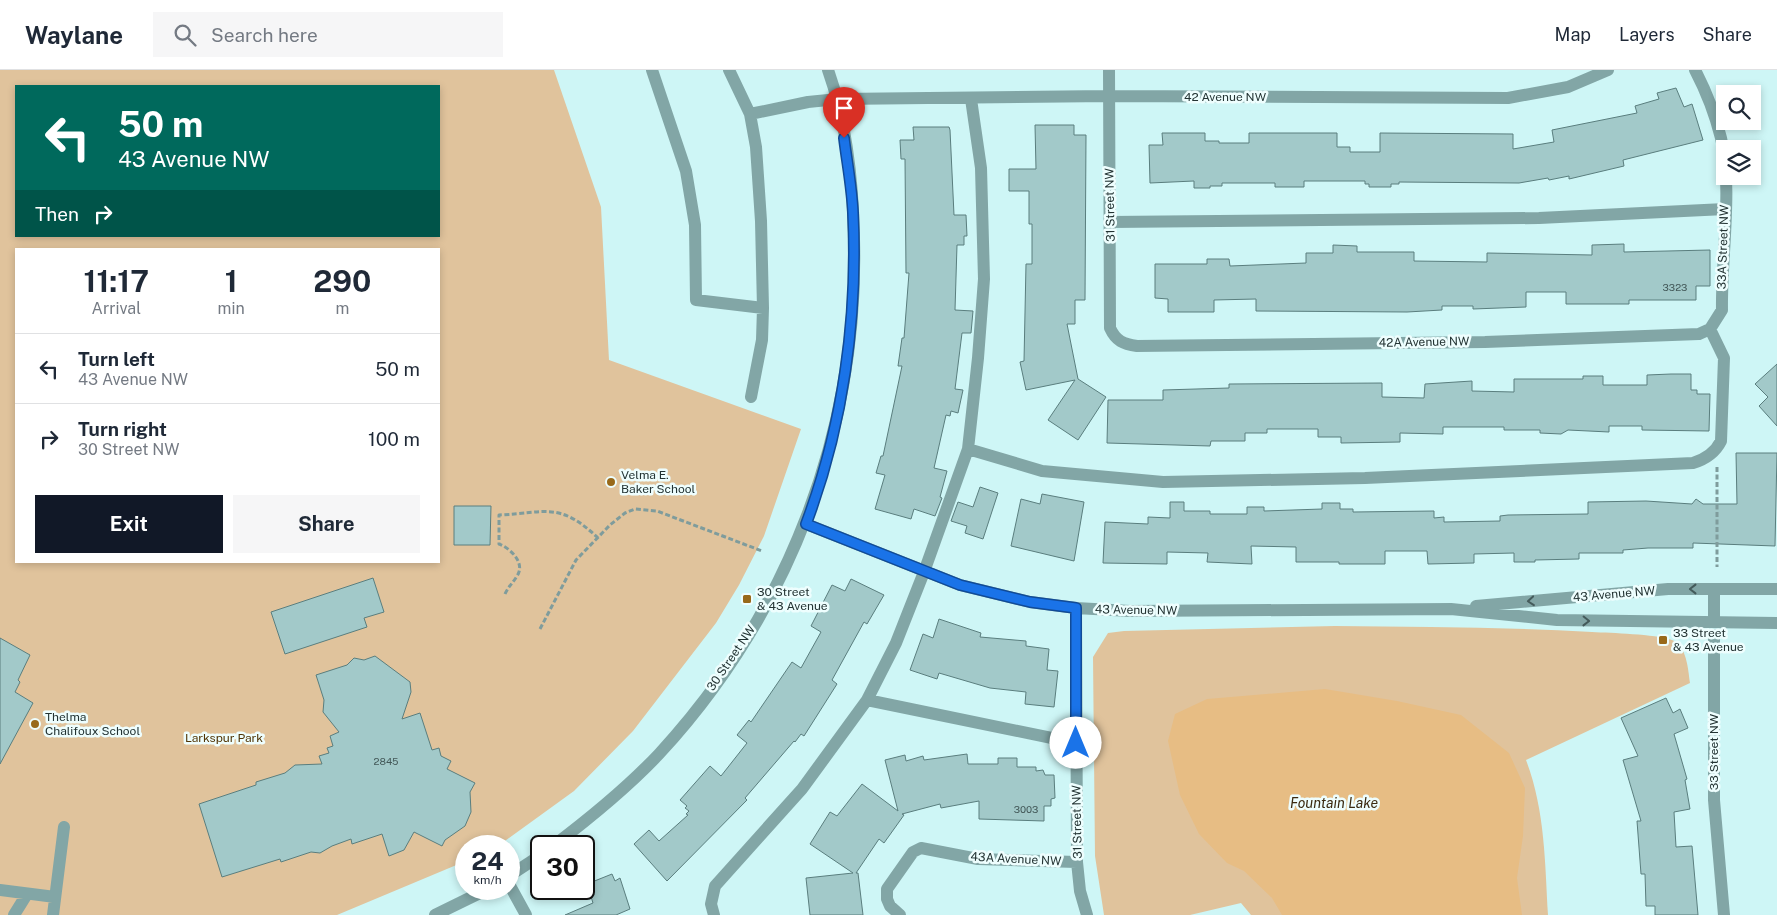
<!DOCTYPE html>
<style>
body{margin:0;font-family:"Public Sans",sans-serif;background:#f6f6f7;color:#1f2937;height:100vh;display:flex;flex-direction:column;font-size:19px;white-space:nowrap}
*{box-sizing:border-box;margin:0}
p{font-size:16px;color:#747a83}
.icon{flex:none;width:28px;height:28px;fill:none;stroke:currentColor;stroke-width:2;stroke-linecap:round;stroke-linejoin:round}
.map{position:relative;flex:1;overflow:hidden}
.panel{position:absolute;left:15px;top:178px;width:425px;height:315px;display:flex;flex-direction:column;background:#fff;border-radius:0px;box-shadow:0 2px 8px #0003}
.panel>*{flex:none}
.banner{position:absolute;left:15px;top:15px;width:425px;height:152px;border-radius:0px;box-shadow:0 2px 8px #0003;background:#00695c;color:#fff;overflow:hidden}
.tools{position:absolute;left:1716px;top:15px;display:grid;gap:10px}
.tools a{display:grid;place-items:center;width:45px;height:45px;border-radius:0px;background:#fff;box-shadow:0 2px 8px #0003;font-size:25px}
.speed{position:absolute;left:455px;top:765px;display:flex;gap:10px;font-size:25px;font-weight:700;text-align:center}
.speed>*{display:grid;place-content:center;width:65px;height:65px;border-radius:50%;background:#fff;box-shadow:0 2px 8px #0003;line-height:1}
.speed small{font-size:12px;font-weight:400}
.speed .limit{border:2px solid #111;border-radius:8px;background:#fff;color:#111}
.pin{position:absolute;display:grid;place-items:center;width:42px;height:42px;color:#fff;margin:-51px -21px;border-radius:50% 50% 50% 0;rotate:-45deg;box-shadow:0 0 5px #0007}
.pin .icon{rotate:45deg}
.me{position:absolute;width:55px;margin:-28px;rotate:0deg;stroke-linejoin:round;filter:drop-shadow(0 0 4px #0008)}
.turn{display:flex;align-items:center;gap:18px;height:105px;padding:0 20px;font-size:22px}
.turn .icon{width:65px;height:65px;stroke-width:2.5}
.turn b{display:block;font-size:35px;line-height:42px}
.then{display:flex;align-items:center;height:48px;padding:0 20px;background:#0003;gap:10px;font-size:19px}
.eta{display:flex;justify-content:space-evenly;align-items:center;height:85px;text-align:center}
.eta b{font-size:30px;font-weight:700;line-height:35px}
.button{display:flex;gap:10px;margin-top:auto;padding:10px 20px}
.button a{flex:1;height:58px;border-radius:0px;background:#111827;color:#fff;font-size:20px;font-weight:700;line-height:58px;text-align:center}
.button a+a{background:#f6f6f7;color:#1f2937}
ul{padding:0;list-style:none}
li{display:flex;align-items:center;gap:15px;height:70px;padding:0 20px;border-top:1px solid #e0e1e3}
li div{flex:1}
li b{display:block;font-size:19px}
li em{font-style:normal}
header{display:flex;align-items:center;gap:30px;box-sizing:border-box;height:70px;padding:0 25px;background:#fff;border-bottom:1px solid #e0e1e3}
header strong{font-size:24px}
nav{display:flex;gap:28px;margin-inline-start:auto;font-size:18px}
.search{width:350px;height:45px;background:#f6f6f7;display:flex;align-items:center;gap:12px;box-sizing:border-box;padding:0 18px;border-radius:0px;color:#747a83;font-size:19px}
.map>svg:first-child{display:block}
.green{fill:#e0c39c;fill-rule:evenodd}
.water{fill:#e7bd84}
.building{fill:#a2c9c9;stroke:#5a7e7e}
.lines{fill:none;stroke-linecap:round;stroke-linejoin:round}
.path{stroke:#7f9c9c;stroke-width:3;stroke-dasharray:5 2.5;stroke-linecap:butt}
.minor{stroke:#82a6a6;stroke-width:12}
.oneway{stroke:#445b5b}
.route-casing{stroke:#114b97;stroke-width:12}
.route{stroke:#1a73e8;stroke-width:9}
.poi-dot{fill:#98691a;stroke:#eefefe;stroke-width:2}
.labels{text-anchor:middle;stroke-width:5;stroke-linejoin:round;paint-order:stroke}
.number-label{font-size:10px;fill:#435858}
.street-label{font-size:12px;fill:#233333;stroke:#eefefe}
.poi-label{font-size:12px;fill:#233333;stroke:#eefefe;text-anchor:start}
.park-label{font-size:12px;fill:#503404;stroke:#eefefe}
.water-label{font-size:14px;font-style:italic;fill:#3b2a10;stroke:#eefefe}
</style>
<header>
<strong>Waylane</strong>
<div class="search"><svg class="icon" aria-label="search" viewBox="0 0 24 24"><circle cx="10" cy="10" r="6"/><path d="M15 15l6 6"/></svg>Search here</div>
<nav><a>Map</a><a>Layers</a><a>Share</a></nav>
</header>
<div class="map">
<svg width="1777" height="845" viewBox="0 0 1777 845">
<rect width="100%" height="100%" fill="#cef6f6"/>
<!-- green -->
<path class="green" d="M0,0H554L601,137L609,290L801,359L764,466L739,515L716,553L633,661L574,721L502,773L495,776H466V791L337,845H0ZM16,16H439V166H16ZM16,179H439V491H16Z
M1335,556C1421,557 1507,557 1592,562C1612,563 1654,564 1672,570C1687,576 1688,599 1690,613L1526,690C1545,740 1545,792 1548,845H1251L1241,833L1190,845H1104L1095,786L1093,587L1108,563L1124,561Z"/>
<!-- water -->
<path class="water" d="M1325,619L1397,631L1461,645L1509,683L1525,718L1523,766L1517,808L1522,845H1282L1272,828L1244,801L1227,793L1199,764L1180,725L1168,671L1175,644L1207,629Z"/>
<!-- building -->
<path class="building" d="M1676,18L1684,37L1692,34L1703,70L1623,90L1624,96L1569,109V106L1549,110L1548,108L1519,113L1399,112V114H1391V117H1369V114H1365V111H1304V117H1275V113H1222V116H1210V118H1194V111L1150,113L1149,75H1163L1162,63H1205V71H1219V73H1249V63H1337V77H1350V82H1380V63L1513,64V79L1554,72L1552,60L1637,43L1635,36L1659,29L1657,23Z
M1035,55H1074V65H1086L1085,230H1075V254H1067L1078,309L1106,327L1078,370L1048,350L1075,310L1026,320L1020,292L1024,291L1026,194H1032V154H1029V121H1009V99H1036Z
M913,57H949L950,60L954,145H966L967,166H964V175H957L955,240L973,241L971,263H962L955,319L963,320L958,343L951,341L950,346L946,345L934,398L947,401L940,427L942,428L935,446L914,439L911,449L875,439L885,405L876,403L881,386H883L902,296H898L902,268H904L909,203H906L905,89H901L900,70H914Z
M1624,174V182L1710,180V216H1696V230H1629V234H1566V222H1526V237L1473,239V236H1442V240L1407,242L1256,241V229L1214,230V242H1168V229L1155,228V194H1207V189H1229L1230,196L1306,193V183H1333V175L1357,176V182H1414V191L1487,192V183L1592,185V175Z
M1777,294V356L1759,336L1768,327L1755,314Z
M1671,304H1691V320H1697V324H1710L1709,361L1642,360V356H1609V362L1568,360L1561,364L1540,363V360H1504V357H1443V364L1400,363V372L1341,373V367H1318V359H1267V363H1245V371H1211L1210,376L1107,373L1108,330H1163V320L1229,318V314L1382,313V327L1424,328L1425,314L1472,311V321L1514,322V309H1583V306H1603V315H1647V305Z
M1736,383H1777L1775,476L1693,473V478H1648L1623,480V483H1579V489L1535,490V492H1514V483L1474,484V493L1428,494L1427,481H1385V494H1339V492H1296V477L1251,476L1252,494L1207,492L1208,483L1167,482V494L1103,493L1105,452L1148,454V447L1170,448V432H1184V441H1210V444H1247V437H1264V441L1322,439V433H1340V439H1353V442L1434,441V448L1444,447V452L1500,451V446L1508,445L1588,444V432L1646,431L1692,434L1696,429L1703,434H1737Z
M980,417L998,423L983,469L965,463L967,456L951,451L958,432L973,437Z
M1042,424L1084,432L1074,491L1011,476L1021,429L1040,434Z
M454,436H491L490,475H454Z
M373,508L384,542L364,548L367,557L285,584L271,542Z
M851,509L884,525L867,554L864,552L832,610L837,614L804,666L801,664L795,672L794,671L745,728L747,730L667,811L634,774L649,760L659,771L688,745L686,744L689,741L685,738L687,736L680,730L710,696L721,706L747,673L737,665L749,650L751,652L792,592L801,598L821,562L811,556L832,515L845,521Z
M939,549L981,563L980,567L1026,571V576L1049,579L1047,600L1058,601L1054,637L1025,634L1026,622L990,618L939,603L937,609L910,600L923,564L933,568Z
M0,568L30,585L18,610L20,612L15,622L33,633L0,694Z
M375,586L410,612L411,622L402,649L420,643L432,680L439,678L441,686L451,691L447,699L475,713L470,722L471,742L465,756L445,770L442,776L414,762L404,780L389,786L382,764L352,774L351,769L332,776L320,783L311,782L281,792L280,789L222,807L199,734L256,715V712L285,703L295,695L322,694L319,686L329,683L327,678L333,676L330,666L339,662L323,642L324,630L316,605L347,595L354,588L364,590Z
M1666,628L1673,643L1680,639L1688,658L1674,664L1687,709L1685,710L1690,739L1674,742L1676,777L1692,776L1698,845H1655V836H1646L1645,804H1641L1637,751H1641L1623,690L1638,686L1621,648Z
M967,684L968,694H998V688H1017V697H1036V701L1043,700L1045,705H1054L1055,728L1051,729V736H1044V751L979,749V731L941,738L940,734L902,744L904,745L884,773L879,769L856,803H858L863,845H810L806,808L853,803L810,774L830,742L837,746L862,714L898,741L885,690L905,685L906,691L923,686L924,690Z
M612,804L615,811L620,808L630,839L616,845H565L593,833L587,814Z"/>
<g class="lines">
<!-- path -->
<path class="path" d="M1717,397V497
M505,524C508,517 513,513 517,506C526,493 510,478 499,474V445C546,443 559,431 598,468
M540,559L576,490L610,455L625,443L635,439L657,441L762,481"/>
<!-- minor -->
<path class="minor" d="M652,0L686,101L695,155L696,230L763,238L761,151L756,77L750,44L729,0
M1109,0L1110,258C1116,271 1123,274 1137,276L1485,272L1699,264L1710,259L1722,240C1721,188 1733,117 1721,68C1715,44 1706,21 1695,0
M750,44L808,32L838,29L1109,26L1508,28L1568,17L1608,0
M1110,152L1539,148L1725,139
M751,327L762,270L763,238
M968,379L1042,401L1163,412L1365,408L1693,393C1706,389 1715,383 1721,371L1724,288L1710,259
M806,454L960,515L1030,532L1076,538L1130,541L1451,539L1557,550L1777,553
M1714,519V730L1724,845
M1476,536L1668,519H1777
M1076,538L1077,792L1080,821L1087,845
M867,630L1076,673
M553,776C590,748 627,718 659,684C789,543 859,360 854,169C853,113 847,53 828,0
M509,806L541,785
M509,814L526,845
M0,820L55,827
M14,845L27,824
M53,845L64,757
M435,845L488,819
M714,845L711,834L715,816L802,719L867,630L896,573L924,502L968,379L978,288L984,209L981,98L971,29
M900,845L890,836L887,829V819L913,782L921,778L978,789L1077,792"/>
</g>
<!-- one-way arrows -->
<defs><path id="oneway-chevron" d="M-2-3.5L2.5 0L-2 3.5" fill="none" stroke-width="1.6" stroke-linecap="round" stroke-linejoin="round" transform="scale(1.25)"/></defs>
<g class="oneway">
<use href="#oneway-chevron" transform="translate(1693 519) rotate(180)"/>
<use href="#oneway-chevron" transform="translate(1531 531) rotate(175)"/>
<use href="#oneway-chevron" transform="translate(1586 551) rotate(1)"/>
</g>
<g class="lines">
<defs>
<path id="route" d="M844,68C847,93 852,118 853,143C858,248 843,356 806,454L960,515L1030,532L1076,538V673"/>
</defs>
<!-- route casing -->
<use href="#route" class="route-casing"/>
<!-- route -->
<use href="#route" class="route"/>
</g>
<!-- markers -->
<g class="poi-dot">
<circle cx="611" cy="412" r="5"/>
<rect x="742" y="524" width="10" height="10" rx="2.5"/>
<rect x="1658" y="565" width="10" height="10" rx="2.5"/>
<circle cx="35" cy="654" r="5"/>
</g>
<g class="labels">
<!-- number labels -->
<g class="number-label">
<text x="1675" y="221">3323</text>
<text x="386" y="695">2845</text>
<text x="1026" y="743">3003</text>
</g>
<!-- street labels -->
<g class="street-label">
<text x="1225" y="31">42 Avenue NW</text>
<text transform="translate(1110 135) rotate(-91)" y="4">31 Street NW</text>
<text transform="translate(1723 177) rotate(-88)" y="4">33A Street NW</text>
<text transform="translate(1424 272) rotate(-1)" y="4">42A Avenue NW</text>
<text transform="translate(1614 524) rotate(-5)" y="4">43 Avenue NW</text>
<text transform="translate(1136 540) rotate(1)" y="4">43 Avenue NW</text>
<text transform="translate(731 588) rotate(-56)" y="4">30 Street NW</text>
<text transform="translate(1714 682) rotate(-90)" y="4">33 Street NW</text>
<text transform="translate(1077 752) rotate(-91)" y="4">31 Street NW</text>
<text transform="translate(1016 789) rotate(3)" y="4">43A Avenue NW</text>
</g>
<!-- poi labels -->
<g class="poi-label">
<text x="621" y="409">Velma E.<tspan x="621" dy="14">Baker School</tspan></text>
<text x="757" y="526">30 Street<tspan x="757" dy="14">&amp; 43 Avenue</tspan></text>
<text x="1673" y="567">33 Street<tspan x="1673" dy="14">&amp; 43 Avenue</tspan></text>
<text x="45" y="651">Thelma<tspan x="45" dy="14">Chalifoux School</tspan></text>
</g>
<!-- park labels -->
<g class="park-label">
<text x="224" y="672">Larkspur Park</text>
</g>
<!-- water labels -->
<g class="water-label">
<text x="1334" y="738">Fountain Lake</text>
</g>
</g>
</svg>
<div class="tools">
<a><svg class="icon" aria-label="search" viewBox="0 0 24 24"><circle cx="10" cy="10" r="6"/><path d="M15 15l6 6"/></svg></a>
<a><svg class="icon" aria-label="layers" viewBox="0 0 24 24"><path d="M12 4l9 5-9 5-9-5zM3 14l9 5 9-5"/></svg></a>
</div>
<div class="speed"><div>24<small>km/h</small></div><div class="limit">30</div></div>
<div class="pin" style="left:844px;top:68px;background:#d93025"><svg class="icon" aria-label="arrive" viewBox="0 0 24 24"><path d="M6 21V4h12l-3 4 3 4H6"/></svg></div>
<svg class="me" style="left:1076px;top:673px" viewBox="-20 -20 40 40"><circle r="19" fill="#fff"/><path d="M0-13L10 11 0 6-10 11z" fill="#1a73e8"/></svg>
<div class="banner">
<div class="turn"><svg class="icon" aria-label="left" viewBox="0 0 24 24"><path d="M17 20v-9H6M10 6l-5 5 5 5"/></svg><div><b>50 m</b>43 Avenue NW</div></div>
<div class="then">Then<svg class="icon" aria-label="right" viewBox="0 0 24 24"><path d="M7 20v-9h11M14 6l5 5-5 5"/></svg></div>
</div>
<section class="panel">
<div class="eta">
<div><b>11:17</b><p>Arrival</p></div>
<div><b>1</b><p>min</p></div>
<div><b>290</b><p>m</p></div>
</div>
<ul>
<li><svg class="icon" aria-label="left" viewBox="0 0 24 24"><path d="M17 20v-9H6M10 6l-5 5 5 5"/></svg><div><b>Turn left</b><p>43 Avenue NW</p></div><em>50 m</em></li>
<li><svg class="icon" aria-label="right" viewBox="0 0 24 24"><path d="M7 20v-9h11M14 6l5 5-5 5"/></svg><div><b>Turn right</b><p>30 Street NW</p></div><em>100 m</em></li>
</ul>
<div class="button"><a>Exit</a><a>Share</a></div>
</section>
</div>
